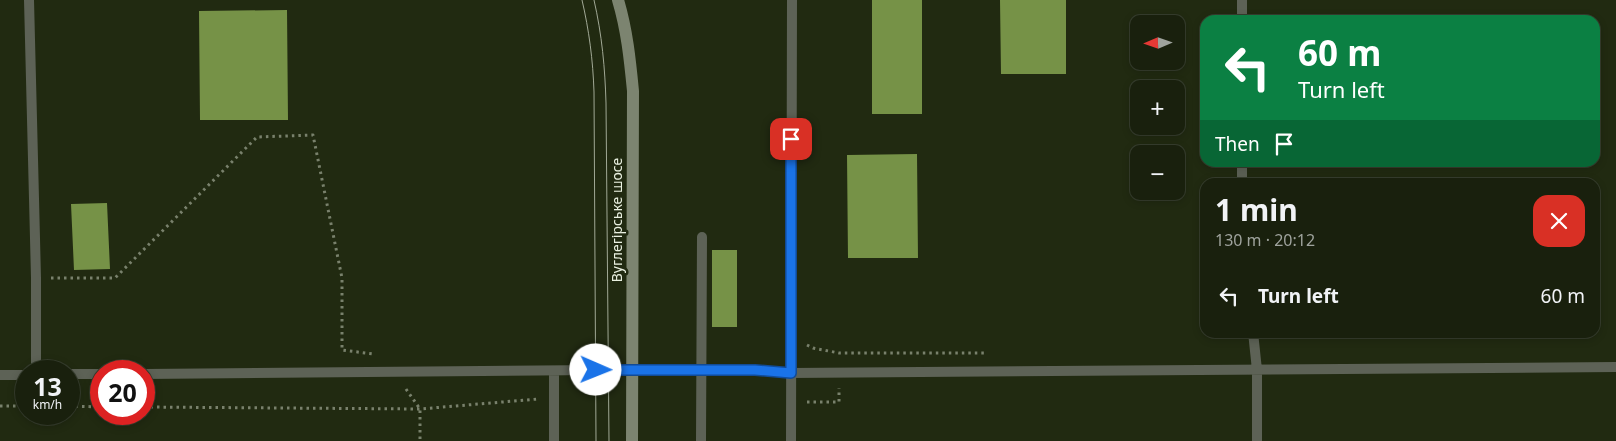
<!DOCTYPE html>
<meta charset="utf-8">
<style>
body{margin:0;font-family:"Noto Sans",sans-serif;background:#222816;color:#f1f3f6;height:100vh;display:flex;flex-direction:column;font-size:19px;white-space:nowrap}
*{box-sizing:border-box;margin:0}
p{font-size:16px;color:#9fa39d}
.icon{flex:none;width:28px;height:28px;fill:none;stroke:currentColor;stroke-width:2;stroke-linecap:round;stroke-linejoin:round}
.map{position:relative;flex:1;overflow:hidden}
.drawer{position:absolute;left:1200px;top:178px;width:400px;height:160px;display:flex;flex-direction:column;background:#19200d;border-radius:15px;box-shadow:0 2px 8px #0003,0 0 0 1px #373e2e}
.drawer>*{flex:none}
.banner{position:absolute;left:1200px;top:15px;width:400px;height:152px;border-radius:15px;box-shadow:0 2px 8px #0003,0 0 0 1px #373e2e;background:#0b8043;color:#fff;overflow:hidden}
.needle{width:32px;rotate:268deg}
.controls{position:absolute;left:1130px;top:15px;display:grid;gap:10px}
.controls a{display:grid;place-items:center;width:55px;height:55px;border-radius:10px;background:#19200d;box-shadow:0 2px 8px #0003,0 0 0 1px #373e2e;font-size:25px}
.speed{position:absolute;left:15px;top:360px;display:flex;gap:10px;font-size:25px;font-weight:700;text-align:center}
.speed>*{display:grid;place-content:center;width:65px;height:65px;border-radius:50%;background:#19200d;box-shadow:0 2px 8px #0003,0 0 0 1px #373e2e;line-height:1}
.speed small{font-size:12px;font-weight:400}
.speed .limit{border:8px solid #d22;background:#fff;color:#111}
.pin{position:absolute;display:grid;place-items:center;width:42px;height:42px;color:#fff;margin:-21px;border-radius:10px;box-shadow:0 2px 8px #0006}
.me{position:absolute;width:55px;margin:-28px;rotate:91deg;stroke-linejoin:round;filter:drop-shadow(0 0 4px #0008)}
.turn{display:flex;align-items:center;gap:18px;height:105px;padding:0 15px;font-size:22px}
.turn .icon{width:65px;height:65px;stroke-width:2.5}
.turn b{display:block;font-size:35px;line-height:42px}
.then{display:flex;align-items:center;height:48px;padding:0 15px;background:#0003;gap:10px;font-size:19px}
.round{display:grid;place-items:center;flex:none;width:52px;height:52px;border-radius:15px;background:#222816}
.head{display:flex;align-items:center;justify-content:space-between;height:85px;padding:0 15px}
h1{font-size:30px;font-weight:700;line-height:38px}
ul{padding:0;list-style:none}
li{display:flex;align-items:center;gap:15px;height:65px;padding:0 15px}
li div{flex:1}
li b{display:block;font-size:19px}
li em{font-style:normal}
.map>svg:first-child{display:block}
.building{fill:#769247}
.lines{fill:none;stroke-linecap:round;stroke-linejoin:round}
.path{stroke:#79816c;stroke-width:3;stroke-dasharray:2.5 4;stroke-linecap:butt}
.lane{stroke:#5d6256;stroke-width:10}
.secondary{stroke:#7c8470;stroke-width:12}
.tram{stroke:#a1a996;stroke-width:1}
.route-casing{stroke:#114b97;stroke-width:12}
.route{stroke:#1a73e8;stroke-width:9}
.labels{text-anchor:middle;stroke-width:5;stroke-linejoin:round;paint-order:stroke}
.street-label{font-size:14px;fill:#eaf1e1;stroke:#212a11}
</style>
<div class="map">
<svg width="1616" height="441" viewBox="0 0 1616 441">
<rect width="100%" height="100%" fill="#212a11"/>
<!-- building -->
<path class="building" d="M872,0H922V114H872Z
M1000,0H1066V74H1001Z
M287,10L288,120H200L199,11Z
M917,154L918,258H848L847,155Z
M107,203L110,269L74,270L71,204Z
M712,250H737V327H712Z"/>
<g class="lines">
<!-- path -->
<path class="path" d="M51,278H115L257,137L313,135L342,278V350L373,354
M807,345L813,348L839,353H987
M406,389L420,409V441
M807,402H839V388
M0,406H26
M69,406L101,407
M144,407L420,409L538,399"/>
<!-- lane -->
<path class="lane" d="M29,0L36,278V371
M1242,20V0
M1242,182V162
M1253,332L1257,370V441
M554,371V441
M69,374H101
M144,374L596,370H755L791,373L1616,367
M0,375H26
M701,441L702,237
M791,441L792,0"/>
<!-- secondary -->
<path class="secondary" d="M618,0C627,30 630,60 633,91L632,441"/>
<!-- tram -->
<path class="tram" d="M582,0C589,30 593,60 594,92L596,441
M594,0C602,35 605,68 606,103L609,441"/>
</g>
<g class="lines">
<defs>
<path id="route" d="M596,370H755L791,373V139"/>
</defs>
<!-- route casing -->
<use href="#route" class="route-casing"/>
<!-- route -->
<use href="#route" class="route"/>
</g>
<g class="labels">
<!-- street labels -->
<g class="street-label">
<text transform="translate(617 220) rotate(-90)" y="5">Вуглегірське шосе</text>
</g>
</g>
</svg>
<div class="controls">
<a><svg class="needle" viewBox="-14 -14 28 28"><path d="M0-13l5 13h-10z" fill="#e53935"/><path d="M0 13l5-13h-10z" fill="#9fa39d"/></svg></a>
<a>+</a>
<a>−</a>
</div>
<div class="speed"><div>13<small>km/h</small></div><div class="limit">20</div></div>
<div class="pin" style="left:791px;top:139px;background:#d93025"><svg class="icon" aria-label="arrive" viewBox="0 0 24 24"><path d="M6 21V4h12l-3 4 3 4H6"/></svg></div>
<svg class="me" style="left:596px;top:370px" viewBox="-20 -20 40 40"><circle r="19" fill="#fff"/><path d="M0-13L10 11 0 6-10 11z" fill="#1a73e8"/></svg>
<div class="banner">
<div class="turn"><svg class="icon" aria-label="left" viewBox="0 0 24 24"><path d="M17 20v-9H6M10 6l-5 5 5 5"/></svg><div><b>60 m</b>Turn left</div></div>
<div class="then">Then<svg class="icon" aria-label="arrive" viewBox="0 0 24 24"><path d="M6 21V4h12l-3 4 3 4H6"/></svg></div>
</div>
<section class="drawer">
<div class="head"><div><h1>1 min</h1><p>130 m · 20:12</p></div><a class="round" style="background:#d93025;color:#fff"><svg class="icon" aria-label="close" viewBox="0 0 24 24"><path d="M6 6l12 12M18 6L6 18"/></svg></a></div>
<ul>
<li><svg class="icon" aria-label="left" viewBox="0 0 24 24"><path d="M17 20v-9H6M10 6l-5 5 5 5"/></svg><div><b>Turn left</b></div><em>60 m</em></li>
</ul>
</section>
</div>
